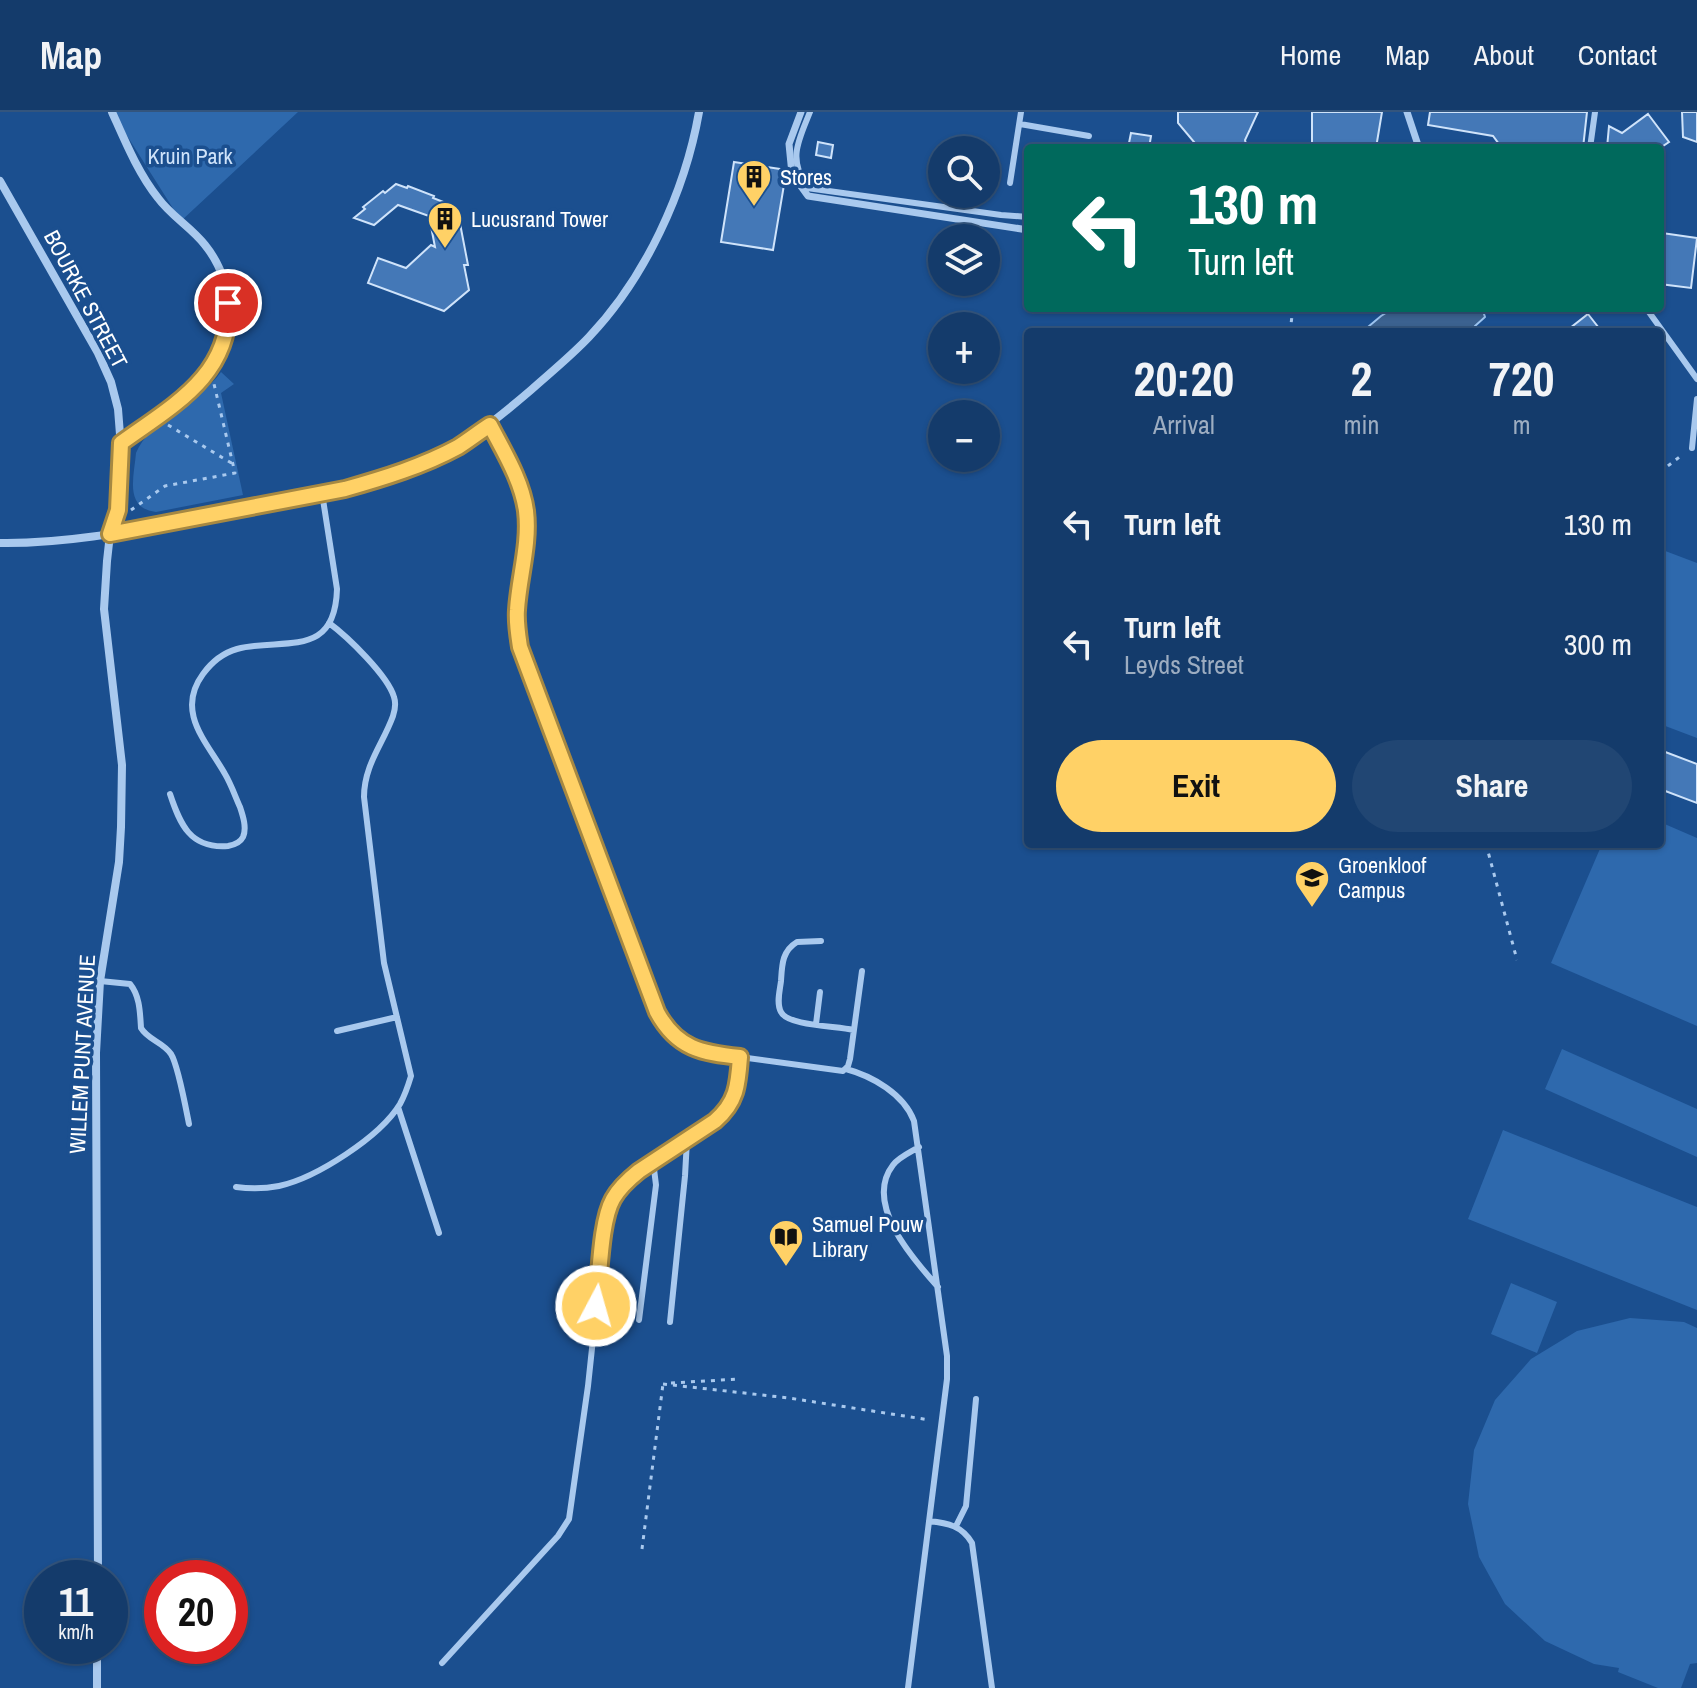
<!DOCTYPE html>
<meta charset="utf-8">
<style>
body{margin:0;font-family:"Archivo Narrow",sans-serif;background:#214673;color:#f1f3f6;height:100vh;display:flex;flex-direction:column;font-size:30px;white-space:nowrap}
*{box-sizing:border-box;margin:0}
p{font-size:26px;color:#9dadc1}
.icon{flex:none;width:44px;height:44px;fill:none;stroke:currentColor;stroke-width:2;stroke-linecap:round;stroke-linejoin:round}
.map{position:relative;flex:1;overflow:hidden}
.panel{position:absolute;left:1024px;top:216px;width:640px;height:520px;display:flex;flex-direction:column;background:#143b6b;border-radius:8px;box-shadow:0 2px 6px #0004,0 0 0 2px #33557e}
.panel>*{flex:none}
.banner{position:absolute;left:1024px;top:32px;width:640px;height:168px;border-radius:8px;box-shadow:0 2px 6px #0004,0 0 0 2px #33557e;background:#00695c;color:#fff;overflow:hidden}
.buttons{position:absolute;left:928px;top:24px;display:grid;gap:16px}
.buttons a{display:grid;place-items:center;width:72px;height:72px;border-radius:50%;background:#143b6b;box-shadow:0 2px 6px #0004,0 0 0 2px #33557e;font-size:40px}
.speed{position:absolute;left:24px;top:1448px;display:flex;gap:16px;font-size:40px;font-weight:700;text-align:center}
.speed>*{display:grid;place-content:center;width:104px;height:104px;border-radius:50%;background:#143b6b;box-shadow:0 2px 6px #0004,0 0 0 2px #33557e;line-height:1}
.speed small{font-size:20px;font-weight:400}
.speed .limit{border:12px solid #d22;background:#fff;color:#111}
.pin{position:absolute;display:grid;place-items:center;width:68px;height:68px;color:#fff;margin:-34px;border:4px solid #fff;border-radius:50%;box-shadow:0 2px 8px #0007}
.me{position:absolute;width:88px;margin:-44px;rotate:6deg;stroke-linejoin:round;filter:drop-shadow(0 0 6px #0008)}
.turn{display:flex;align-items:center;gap:28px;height:168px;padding:0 32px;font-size:36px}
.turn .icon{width:104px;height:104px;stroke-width:2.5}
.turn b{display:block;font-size:56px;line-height:68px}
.eta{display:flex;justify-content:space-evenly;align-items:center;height:136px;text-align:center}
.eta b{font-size:48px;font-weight:700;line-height:56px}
.primary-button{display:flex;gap:16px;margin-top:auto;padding:16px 32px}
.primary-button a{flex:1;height:92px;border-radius:48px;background:#ffd166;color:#111;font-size:32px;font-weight:700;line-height:92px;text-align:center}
.primary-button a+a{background:#214673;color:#f1f3f6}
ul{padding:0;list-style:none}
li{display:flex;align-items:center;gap:24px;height:120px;padding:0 32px}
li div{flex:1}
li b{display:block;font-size:30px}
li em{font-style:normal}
header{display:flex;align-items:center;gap:48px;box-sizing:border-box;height:112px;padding:0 40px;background:#143b6b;border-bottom:2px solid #33557e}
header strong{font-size:38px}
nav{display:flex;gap:44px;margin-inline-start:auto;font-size:28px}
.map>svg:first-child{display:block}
.green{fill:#2e69ad}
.water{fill:#3c6290;stroke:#9cc4f0;stroke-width:2}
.building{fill:#4478b7;stroke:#cfe3fa;stroke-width:2}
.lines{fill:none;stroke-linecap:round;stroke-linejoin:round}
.path{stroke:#a9c9ee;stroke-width:3;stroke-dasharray:4 6;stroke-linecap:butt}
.service{stroke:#a9c9ee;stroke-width:6}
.pedestrian{stroke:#a9c9ee;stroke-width:7}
.minor{stroke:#a9c9ee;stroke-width:8}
.route-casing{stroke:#a68842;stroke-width:20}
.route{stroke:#ffd166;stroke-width:14}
.labels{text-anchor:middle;stroke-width:7;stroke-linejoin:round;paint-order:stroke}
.park-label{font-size:22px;fill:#cfe3fa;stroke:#1b4f8f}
.poi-label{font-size:22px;fill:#fff;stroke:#1b4f8f;text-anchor:start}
.street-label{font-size:22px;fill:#fff;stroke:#1b4f8f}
</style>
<header>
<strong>Map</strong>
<nav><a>Home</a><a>Map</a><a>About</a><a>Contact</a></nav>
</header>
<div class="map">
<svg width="1697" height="1576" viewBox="0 0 1697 1576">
<rect width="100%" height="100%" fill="#1b4f8f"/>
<!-- green -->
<path class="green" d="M112,0H298L181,109Z
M221,260L234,272L221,281L243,383L156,400C124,396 134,365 136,341C149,309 199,291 221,260Z
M1660,437L1697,451V626L1660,612Z
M1660,710L1697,726V914L1551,851L1602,732H1660Z
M1562,937L1697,997V1045L1545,977Z
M1503,1018L1697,1095V1198L1468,1107Z
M1511,1171L1557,1190L1537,1241L1491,1222Z
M1630,1206L1684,1210L1697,1216V1551L1690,1552L1681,1576H1658L1618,1560L1619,1556L1594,1552L1545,1529L1505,1492L1479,1445L1468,1392L1474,1338L1495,1288L1531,1247L1577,1219Z"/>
<!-- water -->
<path class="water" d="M1394,196H1482L1485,205L1475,214L1474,220H1362L1381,204Z"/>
<!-- building -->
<path class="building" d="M1178,0H1258L1245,28L1247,36H1199L1178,11Z
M1312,0H1382L1376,36H1318L1312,30Z
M1430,0H1587L1583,36H1502L1493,24L1428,13Z
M1682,0H1697V30L1683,25Z
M1648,2L1669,30L1660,36H1607L1609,14L1622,21Z
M1131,21L1151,24L1149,36H1128Z
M818,30L833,33L831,46L816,43Z
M734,50L780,57L786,61L773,138L721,130Z
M396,72L407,76L408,74L434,84L433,86L446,91L448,103L458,101L468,153H464L469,178L444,199L368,171L378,146L406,156L431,133L435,135L429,104L398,93L374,113L354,106L365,97L363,95L383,79L385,81Z
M1662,121L1697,126L1691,176L1660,172V136Z
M1588,202L1602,220H1565Z
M1660,638L1697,652V691L1660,677Z"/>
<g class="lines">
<!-- path -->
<path class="path" d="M1290,220L1293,196
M168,313L233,352
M1660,360L1682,343
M131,398L165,374L235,361L214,272
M1486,732L1517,848
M671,1271L739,1267
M663,1272L789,1286L930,1308
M642,1437L663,1272"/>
<!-- service -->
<path class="service" d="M810,0C798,30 788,46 807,76L1001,103L1028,105
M1020,12L1089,24
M1590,36L1595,0
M1010,71L1021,0
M1646,196L1697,267
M490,313C504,340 522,369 526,399C532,444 512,489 520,535L653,891C663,914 678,932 703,940L843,959L848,954L850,947L862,859
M1692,336L1697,287
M170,682C180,712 190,737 228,734C234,733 240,731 243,725C247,716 243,704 240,695C235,684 231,672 225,662C207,630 175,600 203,562C211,551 223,541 237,537C283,525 335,548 337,477L322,381
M821,829L797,830C782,839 782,853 781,869C780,878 776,891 781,900C788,914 837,914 853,918
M100,869L130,872C140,884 140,901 141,916C148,928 163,930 171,942C178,953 186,997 189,1012
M816,912L820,880
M337,919L397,905
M846,957C872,964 904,982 914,1009L947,1244V1267L908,1576
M398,995L439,1121
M919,1035C911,1040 899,1045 893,1053C863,1092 914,1148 938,1175
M236,1075C250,1077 264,1077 279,1074C316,1066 380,1025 400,992C405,983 408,974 411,964L384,851L364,685C364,653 383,632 393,604C395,598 396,591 394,585C388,564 348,525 329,511
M639,1208L656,1073L653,1049
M670,1210L685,1064L687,1028
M929,1409C948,1411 962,1414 972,1431L992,1576
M956,1414L966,1394L976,1287
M442,1551L558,1424L569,1407L588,1274L605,1114C609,1091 621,1073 639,1059L715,1009C737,990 738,972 740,945"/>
<!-- pedestrian -->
<path class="pedestrian" d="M801,0L789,32L792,62L808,84L1028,118
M1407,0L1419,36"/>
<!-- minor -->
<path class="minor" d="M112,0C125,29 138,61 158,86C171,104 191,115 205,133C234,169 238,226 207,263C185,289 149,310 121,331
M0,69L98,241L111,270L118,297L122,348L118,398L110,422L107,449L104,497L122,653L121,715L119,750L100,869L96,941L98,1466
M0,431C71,432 140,417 210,404C280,390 354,380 421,352C463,335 496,308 531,278C550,261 571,244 589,225C645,166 685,80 699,0
M97,1576V1534"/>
</g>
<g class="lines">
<defs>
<path id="route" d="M228,191C232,263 172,294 121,331L118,398L110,422L345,377C384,366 423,354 458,335C469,328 479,320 490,313C504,340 522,369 526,399C530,432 519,465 517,498C516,510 518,522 520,535L657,900C677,937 702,941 740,945C738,973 737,990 715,1009L639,1059C629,1067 619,1076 613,1087C600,1110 600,1166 596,1194"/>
</defs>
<!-- route casing -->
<use href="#route" class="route-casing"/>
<!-- route -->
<use href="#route" class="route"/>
</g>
<!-- icons -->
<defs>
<symbol id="building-pin" viewBox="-11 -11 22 30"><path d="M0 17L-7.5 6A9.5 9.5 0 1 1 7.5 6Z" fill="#ffd166" stroke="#1b4f8f"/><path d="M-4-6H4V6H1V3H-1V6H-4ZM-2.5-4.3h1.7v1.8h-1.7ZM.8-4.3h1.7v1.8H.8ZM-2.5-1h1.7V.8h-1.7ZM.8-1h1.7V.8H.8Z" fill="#111"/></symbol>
<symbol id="university-pin" viewBox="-11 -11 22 30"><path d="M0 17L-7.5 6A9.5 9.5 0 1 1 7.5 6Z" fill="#ffd166" stroke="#1b4f8f"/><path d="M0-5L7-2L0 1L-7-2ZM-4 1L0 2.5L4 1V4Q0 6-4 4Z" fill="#111"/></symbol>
<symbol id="library-pin" viewBox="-11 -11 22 30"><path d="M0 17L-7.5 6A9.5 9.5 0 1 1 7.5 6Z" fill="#ffd166" stroke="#1b4f8f"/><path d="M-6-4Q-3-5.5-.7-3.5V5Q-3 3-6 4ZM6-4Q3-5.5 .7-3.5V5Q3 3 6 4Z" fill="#111"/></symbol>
</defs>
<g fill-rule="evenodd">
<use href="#building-pin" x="734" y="45" width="40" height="54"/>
<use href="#building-pin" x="425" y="87" width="40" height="54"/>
<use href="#university-pin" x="1292" y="746" width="40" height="54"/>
<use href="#library-pin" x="766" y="1105" width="40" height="54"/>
</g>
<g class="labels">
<!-- park labels -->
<g class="park-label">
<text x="190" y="52">Kruin Park</text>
</g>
<!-- poi labels -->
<g class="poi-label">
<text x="780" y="73">Stores</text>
<text x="471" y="115">Lucusrand Tower</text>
<text x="1338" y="761">Groenkloof<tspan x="1338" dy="25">Campus</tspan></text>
<text x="812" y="1120">Samuel Pouw<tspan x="812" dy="25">Library</tspan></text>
</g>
<!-- street labels -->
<g class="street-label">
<text transform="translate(86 187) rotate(62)" y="8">BOURKE STREET</text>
<text transform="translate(82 942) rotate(-87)" y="8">WILLEM PUNT AVENUE</text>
</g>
</g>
</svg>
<div class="buttons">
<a><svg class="icon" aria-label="search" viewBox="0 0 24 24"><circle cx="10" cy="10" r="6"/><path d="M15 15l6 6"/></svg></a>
<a><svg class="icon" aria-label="layers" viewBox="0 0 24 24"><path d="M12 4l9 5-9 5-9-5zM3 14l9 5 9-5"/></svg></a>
<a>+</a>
<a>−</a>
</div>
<div class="speed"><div>11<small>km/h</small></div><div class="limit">20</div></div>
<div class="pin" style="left:228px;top:191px;background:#d93025"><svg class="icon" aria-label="arrive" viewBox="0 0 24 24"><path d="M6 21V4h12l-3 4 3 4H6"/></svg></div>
<svg class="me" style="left:596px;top:1194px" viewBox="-20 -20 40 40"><circle r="17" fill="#ffd166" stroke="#fff" stroke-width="3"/><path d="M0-11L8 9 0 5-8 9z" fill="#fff"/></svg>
<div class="banner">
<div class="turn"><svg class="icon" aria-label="left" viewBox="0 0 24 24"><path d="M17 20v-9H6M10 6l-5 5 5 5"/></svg><div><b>130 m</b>Turn left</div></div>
</div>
<section class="panel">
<div class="eta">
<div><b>20:20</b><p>Arrival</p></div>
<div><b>2</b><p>min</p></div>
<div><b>720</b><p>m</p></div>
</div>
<ul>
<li><svg class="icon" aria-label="left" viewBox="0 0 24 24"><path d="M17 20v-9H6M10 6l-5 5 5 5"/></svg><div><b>Turn left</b></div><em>130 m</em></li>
<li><svg class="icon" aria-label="left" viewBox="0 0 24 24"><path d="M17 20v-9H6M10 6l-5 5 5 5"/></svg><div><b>Turn left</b><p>Leyds Street</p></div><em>300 m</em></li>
</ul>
<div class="primary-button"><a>Exit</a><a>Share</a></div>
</section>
</div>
